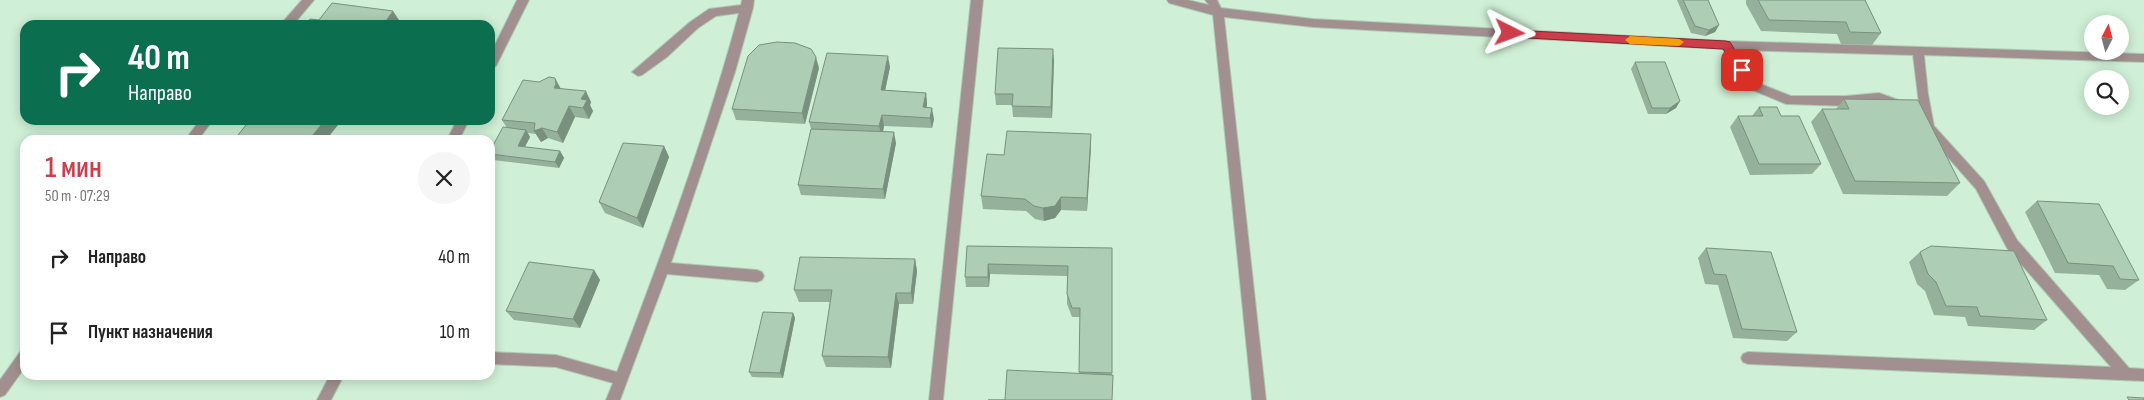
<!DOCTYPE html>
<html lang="ru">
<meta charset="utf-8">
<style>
body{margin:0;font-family:"Sofia Sans Condensed",sans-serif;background:#f6f6f6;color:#222;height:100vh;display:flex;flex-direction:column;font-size:19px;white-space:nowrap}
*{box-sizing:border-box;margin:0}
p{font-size:16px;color:#767676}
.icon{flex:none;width:28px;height:28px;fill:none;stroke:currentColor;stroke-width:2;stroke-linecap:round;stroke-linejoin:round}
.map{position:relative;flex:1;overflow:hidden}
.panel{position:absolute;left:20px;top:135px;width:475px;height:245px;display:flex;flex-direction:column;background:#fff;border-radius:15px;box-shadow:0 2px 12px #0003}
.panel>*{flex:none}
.hud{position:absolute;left:20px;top:20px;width:475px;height:105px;border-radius:15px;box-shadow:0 2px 12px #0003;background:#0b6e4f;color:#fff;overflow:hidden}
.needle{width:32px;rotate:6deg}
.controls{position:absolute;left:2084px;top:15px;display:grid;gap:10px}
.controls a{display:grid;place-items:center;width:45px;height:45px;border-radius:50%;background:#fff;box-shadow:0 2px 12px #0003;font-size:25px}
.pin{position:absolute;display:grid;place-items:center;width:42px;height:42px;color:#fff;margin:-21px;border-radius:10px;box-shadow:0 2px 8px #0006}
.me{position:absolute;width:55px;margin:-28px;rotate:93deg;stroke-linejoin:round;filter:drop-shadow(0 0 4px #0008)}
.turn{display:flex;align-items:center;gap:18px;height:105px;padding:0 25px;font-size:22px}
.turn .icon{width:65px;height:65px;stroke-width:2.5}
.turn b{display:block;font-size:35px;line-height:42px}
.round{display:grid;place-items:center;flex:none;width:52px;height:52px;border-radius:26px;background:#f6f6f6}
.headline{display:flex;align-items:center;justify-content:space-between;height:85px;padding:0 25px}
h1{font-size:30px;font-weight:600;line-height:38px;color:#cd3d4a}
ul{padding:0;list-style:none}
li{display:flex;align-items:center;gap:15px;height:75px;padding:0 25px}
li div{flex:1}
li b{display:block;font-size:19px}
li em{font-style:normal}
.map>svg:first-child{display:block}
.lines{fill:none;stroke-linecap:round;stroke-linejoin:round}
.minor-casing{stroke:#aecab4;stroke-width:2}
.minor{fill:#a29090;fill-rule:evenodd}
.wall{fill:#95b19b}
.shaded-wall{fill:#79907e}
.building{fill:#adceb4;stroke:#79907e}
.route{fill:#cd3d4a;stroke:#852830}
.slow{fill:#f59e0b}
</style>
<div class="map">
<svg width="2144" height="400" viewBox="0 0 2144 400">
<rect width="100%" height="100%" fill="#cfefd6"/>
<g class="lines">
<defs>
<path id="minor" d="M302,0H314L293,25H280Z
M517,0H529L496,66L490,70V55Z
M742,0H754L753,8L735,72L671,263L757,270L762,272L764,276L762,280L757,282L667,274L620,400H606L613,383L556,367L490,364V352L556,355L617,372C662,254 706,135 739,13L716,16L698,28L667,57L642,75L638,76L632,72L690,22L709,9L741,5Z
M971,0H983L943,400H929Z
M1167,0H1188L1209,5L1205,0H1217L1221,8L1313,19L1726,41L2144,54V62L1924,55L1928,94L1934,126L1984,181L2017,240L2129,368L2144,369V381L1748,364L1743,362L1741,358L1743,354L1748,352L2111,367L2007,248L1976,189L1922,128L1913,55L1735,50L1758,83L1791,96H1846L1879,93L1904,102L1906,105L1900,110L1879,103L1846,106L1786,104L1750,89L1723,49L1313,27L1224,17L1266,400H1252L1213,15L1169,3Z
M200,120H213L198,140H185Z
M457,120H469L459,140H447Z
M25,350V367L5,395L0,397V380L20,352Z
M330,375H344L331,400H317Z"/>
</defs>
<!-- minor casing -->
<use href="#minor" class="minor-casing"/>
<!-- minor -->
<use href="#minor" class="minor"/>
</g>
<!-- wall -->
<path class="wall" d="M1677,0H1708L1719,25L1715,32L1705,36L1691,33Z
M1746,0H1865L1881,33L1872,45L1841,44L1837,34L1761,31L1746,4Z
M1054,60L1052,118L1013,117L1012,105H996L995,94Z
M1635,62L1680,101L1676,108L1666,114H1648L1631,69Z
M890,67L885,90L926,93L927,104V108L934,119L932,128L884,126L883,131L896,143L885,199L801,195L798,185L811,129L809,122Z
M819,68L805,124L736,120L732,109Z
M560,88L591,102L590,105L593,111L589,119L575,117L563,143L548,138L541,142L536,134L528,133L530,137L525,147L560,151L564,158L559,168L493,160L490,155V151L507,128L502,120Z
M1844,99L1960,183L1947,196L1843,194L1811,122L1822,109H1836Z
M1759,107L1821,164L1812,174L1750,175L1730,127L1738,116H1752Z
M1091,134L1087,211L1061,210L1055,218L1044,221L1035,219L1026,211L983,209L981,196L1004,155Z
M664,146L669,157L643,228L605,213L599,202Z
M2037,201L2139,280L2125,290L2107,289L2099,275L2055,273L2025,212Z
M967,246L1112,248V375L1005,400L1079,373L1080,317H1072L1067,304V276L990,274L989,287H966L965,277Z
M1706,248L1797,332L1787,341L1733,338L1718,285L1705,284L1698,258Z
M1920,252L2047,320L2034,330L1968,326L1965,317L1934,315L1925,291L1917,284L1909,262Z
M915,259L917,271L913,304H899L891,368L826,367L822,356L830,302H799L794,290Z
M594,270L600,280L580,328L514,320L506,311Z
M793,313L795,318L783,378L752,377L749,372Z"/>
<!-- shaded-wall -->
<path class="shaded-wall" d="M393,11L401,23L399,25H383Z
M1719,25L1715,32L1705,36L1709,30Z
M1053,49L1054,60L1052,118L1051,107Z
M888,56L890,67L883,101L881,90Z
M816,57L819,68L805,124L802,113Z
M555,78L561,89L554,88Z
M586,91L591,102L590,105L593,111L589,119L583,108L581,99Z
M926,93L927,104L924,118L923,107Z
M1680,101L1676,108L1666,114L1670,108Z
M569,106L575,117L563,143L557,132Z
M932,108L934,119L932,128L930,118Z
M882,115L884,126L882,137L879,126Z
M325,120H342L326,140H309Z
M542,128L548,138L541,142L534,131Z
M526,130L530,137L522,152L518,146Z
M894,132L896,143L885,199L883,189Z
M1091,134V148L1087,211V198Z
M664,146L669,157L643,228L637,218Z
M560,151L564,158L559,168L555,162Z
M1061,197V210L1055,218L1044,221L1043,208Z
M915,259L917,271L913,304L911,293Z
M988,264L990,274L989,287L988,277Z
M594,270L600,280L580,328L573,319Z
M896,293L899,304L891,368L888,357Z
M793,313L795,318L783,378L780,373Z"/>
<!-- building -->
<path class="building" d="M1683,0H1708L1719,25L1709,30L1695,26Z
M1758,0H1865L1881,33L1850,32L1846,22L1769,20Z
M332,3L393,11L383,25H305L310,19L319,20Z
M777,42L795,43L811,49L816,57L802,113L732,109L748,56L759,45Z
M998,48L1053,49L1051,107L1012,106L1013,94H995Z
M827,53L888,56L881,90L926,93L923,107L932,108L930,118L882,115L879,126L809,122Z
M1635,62H1665L1680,101L1670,108H1652Z
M549,77L555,78L556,84L554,88L586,91L581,99L587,100L583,108L569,106L557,132L542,128L534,131L535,123L502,120L523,80L539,82Z
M1844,99L1918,100L1960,183L1855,181L1822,109H1849Z
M1759,107H1777L1781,116H1799L1821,164H1759L1738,116H1763Z
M250,120H325L309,140H234Z
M503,127L526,130L518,146L560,151L555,162L490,154V151Z
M811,129L894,132L883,189L798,185Z
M1007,131L1091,134L1087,198L1061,197L1055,206L1043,208L1034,206L1025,199L981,196L987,154L1004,155Z
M623,143L664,146L637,218L599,202Z
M2037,201L2099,204L2139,280L2120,279L2113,266L2068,263Z
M967,246L1112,248V373L1079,372L1080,308H1072L1067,294L1068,266L988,264V277H965Z
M1931,246L2014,251L2047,320L1980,316L1977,307L1946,306L1936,282L1928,274L1920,252Z
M1706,248L1771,252L1797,332L1742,329L1726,275L1714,274Z
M800,257L915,259L911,293H896L888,357L822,356L832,290H794Z
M529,262L594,270L573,319L506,311Z
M763,312L793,313L780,373L749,372Z
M1007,370L1113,375L1112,400H988H1005Z
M2127,397L2144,398V400H2129Z"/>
<!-- route -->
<path class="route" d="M1510,30L1726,41L1730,42L1747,70L1742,74L1739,72L1723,49L1510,37L1505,33Z"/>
<!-- slow -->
<path class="slow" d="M1630,36L1679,39L1684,42L1679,46L1630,44L1625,40Z"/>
</svg>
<div class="controls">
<a><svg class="needle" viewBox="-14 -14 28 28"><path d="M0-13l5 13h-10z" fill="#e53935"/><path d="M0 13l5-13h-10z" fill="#767676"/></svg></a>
<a><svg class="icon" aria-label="search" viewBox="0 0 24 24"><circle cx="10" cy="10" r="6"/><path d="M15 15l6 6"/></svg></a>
</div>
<div class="pin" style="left:1742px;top:70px;background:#d93025"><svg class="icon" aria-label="arrive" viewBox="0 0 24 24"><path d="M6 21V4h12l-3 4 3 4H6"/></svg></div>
<svg class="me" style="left:1510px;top:33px" viewBox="-20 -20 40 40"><path d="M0-17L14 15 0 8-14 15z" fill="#cd3d4a" stroke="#fff" stroke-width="4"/></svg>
<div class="hud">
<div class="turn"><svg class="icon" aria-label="right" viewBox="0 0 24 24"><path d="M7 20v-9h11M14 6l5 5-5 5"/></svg><div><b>40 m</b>Направо</div></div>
</div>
<section class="panel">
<div class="headline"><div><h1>1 мин</h1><p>50 m · 07:29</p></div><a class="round"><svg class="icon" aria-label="close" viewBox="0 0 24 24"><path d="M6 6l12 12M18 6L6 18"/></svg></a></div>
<ul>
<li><svg class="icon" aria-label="right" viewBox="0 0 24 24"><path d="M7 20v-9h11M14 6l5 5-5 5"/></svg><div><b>Направо</b></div><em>40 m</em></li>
<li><svg class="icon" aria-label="arrive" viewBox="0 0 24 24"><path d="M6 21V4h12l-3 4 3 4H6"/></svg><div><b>Пункт назначения</b></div><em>10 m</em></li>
</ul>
</section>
</div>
